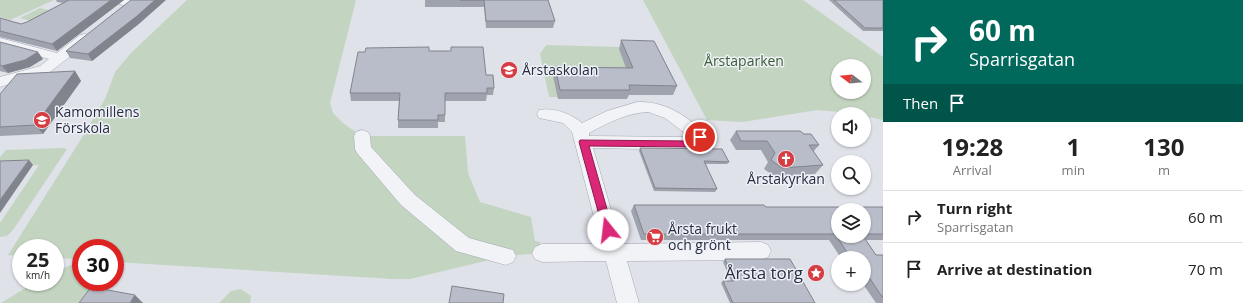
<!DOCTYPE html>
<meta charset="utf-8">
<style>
body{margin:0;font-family:"Open Sans",sans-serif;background:#f2f2f2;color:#222;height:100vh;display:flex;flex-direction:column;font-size:15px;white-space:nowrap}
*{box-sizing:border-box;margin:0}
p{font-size:13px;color:#767676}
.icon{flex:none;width:22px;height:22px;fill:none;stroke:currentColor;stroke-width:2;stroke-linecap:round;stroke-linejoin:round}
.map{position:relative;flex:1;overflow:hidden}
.panel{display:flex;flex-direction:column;background:#fff;width:360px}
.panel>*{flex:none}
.hud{background:#00695c;color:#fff;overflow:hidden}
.needle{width:26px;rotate:286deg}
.fabs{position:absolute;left:831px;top:59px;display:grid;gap:8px}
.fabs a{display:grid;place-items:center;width:40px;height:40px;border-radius:50%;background:#fff;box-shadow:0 1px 3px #0004;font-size:20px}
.speed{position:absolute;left:12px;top:239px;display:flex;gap:8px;font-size:20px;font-weight:700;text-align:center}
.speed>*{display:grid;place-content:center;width:52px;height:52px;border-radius:50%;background:#fff;box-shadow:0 1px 3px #0004;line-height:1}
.speed small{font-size:10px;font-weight:400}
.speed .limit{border:6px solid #d22;background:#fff;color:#111}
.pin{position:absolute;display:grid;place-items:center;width:34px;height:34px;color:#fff;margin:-17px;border:2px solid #fff;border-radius:50%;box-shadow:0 1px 4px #0007}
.me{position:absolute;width:44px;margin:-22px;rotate:344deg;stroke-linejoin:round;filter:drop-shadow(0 0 3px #0008)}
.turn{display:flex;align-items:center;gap:14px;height:84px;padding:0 20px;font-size:18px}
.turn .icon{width:52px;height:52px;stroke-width:2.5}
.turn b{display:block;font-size:28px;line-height:34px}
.then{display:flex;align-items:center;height:38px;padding:0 20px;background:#0003;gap:8px;font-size:15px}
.eta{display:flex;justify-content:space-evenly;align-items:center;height:68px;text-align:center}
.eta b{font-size:24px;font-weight:700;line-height:28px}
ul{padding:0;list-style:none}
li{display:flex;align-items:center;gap:12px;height:52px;padding:0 20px;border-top:1px solid #e0e0e0}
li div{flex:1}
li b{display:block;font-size:15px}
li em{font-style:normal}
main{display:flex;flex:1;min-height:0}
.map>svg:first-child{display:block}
.green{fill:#c3d4c0;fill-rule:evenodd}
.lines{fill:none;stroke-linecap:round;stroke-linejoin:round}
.minor-casing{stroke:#a4a8b3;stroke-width:1}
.minor{fill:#f2f3f7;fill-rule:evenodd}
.wall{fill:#9fa3ad;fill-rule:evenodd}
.shaded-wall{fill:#82848d}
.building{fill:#b9bdc9;stroke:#82848d}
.route{fill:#db2777;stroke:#8e194d}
.labels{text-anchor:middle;stroke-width:3;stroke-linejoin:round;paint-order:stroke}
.park-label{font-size:14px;fill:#375e34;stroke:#eff1f7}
.poi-label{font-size:14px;fill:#272e41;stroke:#eff1f7;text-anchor:start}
.near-poi-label{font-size:17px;fill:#272e41;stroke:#eff1f7;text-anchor:end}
</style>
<main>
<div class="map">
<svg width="883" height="303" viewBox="0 0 883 303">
<rect width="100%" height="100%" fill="#dfe2e9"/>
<!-- green -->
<path class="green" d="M0,0H54L10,20L0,17Z
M187,0H356L330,103L333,113L344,124L362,136H465L468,173L480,202L531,217L535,241L540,242L542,253L506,256L410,279H393L115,262V248H81V259L55,258V248H21V256L8,255L83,136L105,99L115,72L132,52Z
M643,0H803L883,57V120L864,116V114L817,110L743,122L707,120ZM838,66H864V92H838Z
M40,8L57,12L37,23L20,18Z
M546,45L619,47L630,77L558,97H549L540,54Z
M63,148L67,149L13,230L7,236L0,237V223L39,165L0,167V157L6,150Z
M71,265L81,266V282H101L85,303H1L35,282H55V272Z
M241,289L251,296L250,303H219L231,291Z"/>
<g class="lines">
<defs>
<path id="minor" d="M113,0H133L137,3L131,7L115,3Z
M85,34L90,35L92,38L90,41L50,72L0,87V77L40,66L49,59L0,46V38L57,53L80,35Z
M637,102C666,101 684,115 706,133L708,137L699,148L693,150L593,148L621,244L761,242L768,245L771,251L768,257L761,260L627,261L639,303H617L606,261L542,262L535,259L532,253L535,247L542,244H601L572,132L563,123L539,118L537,114L539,110C553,107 572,114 582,123L607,111ZM648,112L665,118L690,137L589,136V133C608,123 626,113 648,112Z
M362,130L368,132L370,136L371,147L415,195L469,238L513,250L516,256L513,262L506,265L456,251L401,205L357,153L355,149L354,136L356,132Z"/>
</defs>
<!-- minor casing -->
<use href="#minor" class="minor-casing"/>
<!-- minor -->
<use href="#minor" class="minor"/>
</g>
<!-- wall -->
<path class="wall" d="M56,0H124L57,51L0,37V18L21,24L27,22L63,3L57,2Z
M425,0H548L555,21L553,28H486L484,7H425Z
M829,0H883V31H863Z
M140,23L92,61L70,58L66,51Z
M621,40L677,86L673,95H629L627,99H558L553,76L555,67L626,68L619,49Z
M0,42L43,59L30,67L8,73L0,71Z
M429,51L486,75L494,88L493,95H487L486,101H445V122H438V128H398V120L399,101H351L350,93Z
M75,71L81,81L43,134L0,136V94Z
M736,131L804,134L819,145L813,152L823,165L815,174L775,177L764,169L768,162L761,150H736L730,140Z
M640,148L729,162L727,164H705L717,189L715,192L654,191L639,151Z
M634,205L766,207H883V240H866L876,255H883V303H876L863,284H864V258H841L829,240H641L631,211ZM864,210V236H838Z
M725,259L815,303H730L721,283L723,281H731L723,262Z"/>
<!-- shaded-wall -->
<path class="shaded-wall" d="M111,0H124L57,51L52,44Z
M155,0H166L140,23L92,61L88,54Z
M38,52L43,59L30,67L8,73L2,66Z
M75,71L81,81L43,134L35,125Z
M29,160L33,165L0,213V200Z
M135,295L143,303H130Z"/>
<!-- building -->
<path class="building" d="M69,0H111L52,44L0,31V18L21,24L27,22Z
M131,0H155L137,16L88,54L66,51Z
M460,0H548L555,21H486L484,0Z
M834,0H883V28H865Z
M621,40L654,41L677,86L629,85L630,90H560L555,67L633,68Z
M0,42L38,52L25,60L2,66L0,65Z
M429,47V51H451V47H483L486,75H493L494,88H487V93H445V115H438V120H398L400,93H350L358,52H365L366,48Z
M75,71L35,125L0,127V94L17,74Z
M736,131H800L804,134H811L819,145H809L823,165L782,168L771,160L775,153L767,141H741Z
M640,148L722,149L729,162L704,161L717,189L655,188Z
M29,160L0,200V161Z
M634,205H764L766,207H883V234H864V210H838V236H863L876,255H883V298L864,270V258H851L835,234H644Z
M725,259H790L815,303H733L723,281H734Z
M452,286L504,294L503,303H449Z
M91,287L135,295L130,303H79Z"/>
<!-- route -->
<path class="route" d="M700,134L704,137L696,146L693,147L589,146L613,230L608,234L604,233L579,142L580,140L691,141Z"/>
<!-- icons -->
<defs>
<symbol id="school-disc" viewBox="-11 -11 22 22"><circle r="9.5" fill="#d53d43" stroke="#eff1f7"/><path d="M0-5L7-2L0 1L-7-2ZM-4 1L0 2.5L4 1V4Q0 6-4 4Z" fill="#fff"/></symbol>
<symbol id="church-disc" viewBox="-11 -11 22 22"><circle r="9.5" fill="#d53d43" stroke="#eff1f7"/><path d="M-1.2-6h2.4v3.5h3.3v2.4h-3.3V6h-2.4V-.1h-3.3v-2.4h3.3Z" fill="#fff"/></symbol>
<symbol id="supermarket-disc" viewBox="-11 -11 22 22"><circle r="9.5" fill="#d53d43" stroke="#eff1f7"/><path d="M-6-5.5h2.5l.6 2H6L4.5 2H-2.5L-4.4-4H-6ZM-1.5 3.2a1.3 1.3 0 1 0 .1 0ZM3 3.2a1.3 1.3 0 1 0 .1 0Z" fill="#fff"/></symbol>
<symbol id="sight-disc" viewBox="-11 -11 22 22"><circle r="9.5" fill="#d53d43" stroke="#eff1f7"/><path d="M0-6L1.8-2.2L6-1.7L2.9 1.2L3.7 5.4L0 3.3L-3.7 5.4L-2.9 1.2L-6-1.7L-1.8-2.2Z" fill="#fff"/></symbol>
</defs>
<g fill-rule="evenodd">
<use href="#school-disc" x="499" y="60" width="20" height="20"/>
<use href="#school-disc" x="32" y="110" width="20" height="20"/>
<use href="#church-disc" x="776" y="149" width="20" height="20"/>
<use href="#supermarket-disc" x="645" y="227" width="20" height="20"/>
<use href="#sight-disc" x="806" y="263" width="20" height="20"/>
</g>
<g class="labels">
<!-- park labels -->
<g class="park-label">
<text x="744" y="66">Årstaparken</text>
</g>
<!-- poi labels -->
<g class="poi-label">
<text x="522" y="75">Årstaskolan</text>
<text x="55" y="117">Kamomillens<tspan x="55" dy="16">Förskola</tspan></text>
<text x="786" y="184" text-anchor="middle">Årstakyrkan</text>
<text x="668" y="234">Årsta frukt<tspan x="668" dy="16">och grönt</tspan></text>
</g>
<!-- near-poi labels -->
<g class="near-poi-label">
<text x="803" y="279">Årsta torg</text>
</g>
</g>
</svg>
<div class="fabs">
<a><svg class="needle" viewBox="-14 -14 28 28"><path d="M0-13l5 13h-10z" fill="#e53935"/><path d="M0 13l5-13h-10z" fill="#767676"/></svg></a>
<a><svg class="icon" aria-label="sound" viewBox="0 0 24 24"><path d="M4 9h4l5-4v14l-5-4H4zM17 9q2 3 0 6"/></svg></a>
<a><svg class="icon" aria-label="search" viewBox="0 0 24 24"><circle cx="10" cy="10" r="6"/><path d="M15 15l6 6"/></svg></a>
<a><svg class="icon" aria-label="layers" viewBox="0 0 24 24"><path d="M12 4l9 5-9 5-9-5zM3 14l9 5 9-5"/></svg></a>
<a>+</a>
</div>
<div class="speed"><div>25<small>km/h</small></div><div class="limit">30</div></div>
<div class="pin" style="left:700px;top:137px;background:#d93025"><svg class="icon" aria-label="arrive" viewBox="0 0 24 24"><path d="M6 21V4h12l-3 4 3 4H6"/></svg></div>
<svg class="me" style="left:608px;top:230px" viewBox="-20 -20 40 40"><circle r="19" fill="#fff"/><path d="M0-13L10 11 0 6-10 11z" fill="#db2777"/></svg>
</div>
<section class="panel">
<div class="hud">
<div class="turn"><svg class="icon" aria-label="right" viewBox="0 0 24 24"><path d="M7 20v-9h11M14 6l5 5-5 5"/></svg><div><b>60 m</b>Sparrisgatan</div></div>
<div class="then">Then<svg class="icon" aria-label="arrive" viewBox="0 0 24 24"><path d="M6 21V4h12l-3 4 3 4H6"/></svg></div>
</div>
<div class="eta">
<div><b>19:28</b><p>Arrival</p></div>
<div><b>1</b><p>min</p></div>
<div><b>130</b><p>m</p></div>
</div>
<ul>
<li><svg class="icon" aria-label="right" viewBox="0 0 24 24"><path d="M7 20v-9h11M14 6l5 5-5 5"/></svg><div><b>Turn right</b><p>Sparrisgatan</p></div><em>60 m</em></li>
<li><svg class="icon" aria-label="arrive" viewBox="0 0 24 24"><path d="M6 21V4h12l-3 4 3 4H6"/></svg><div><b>Arrive at destination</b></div><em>70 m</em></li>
</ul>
</section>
</main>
